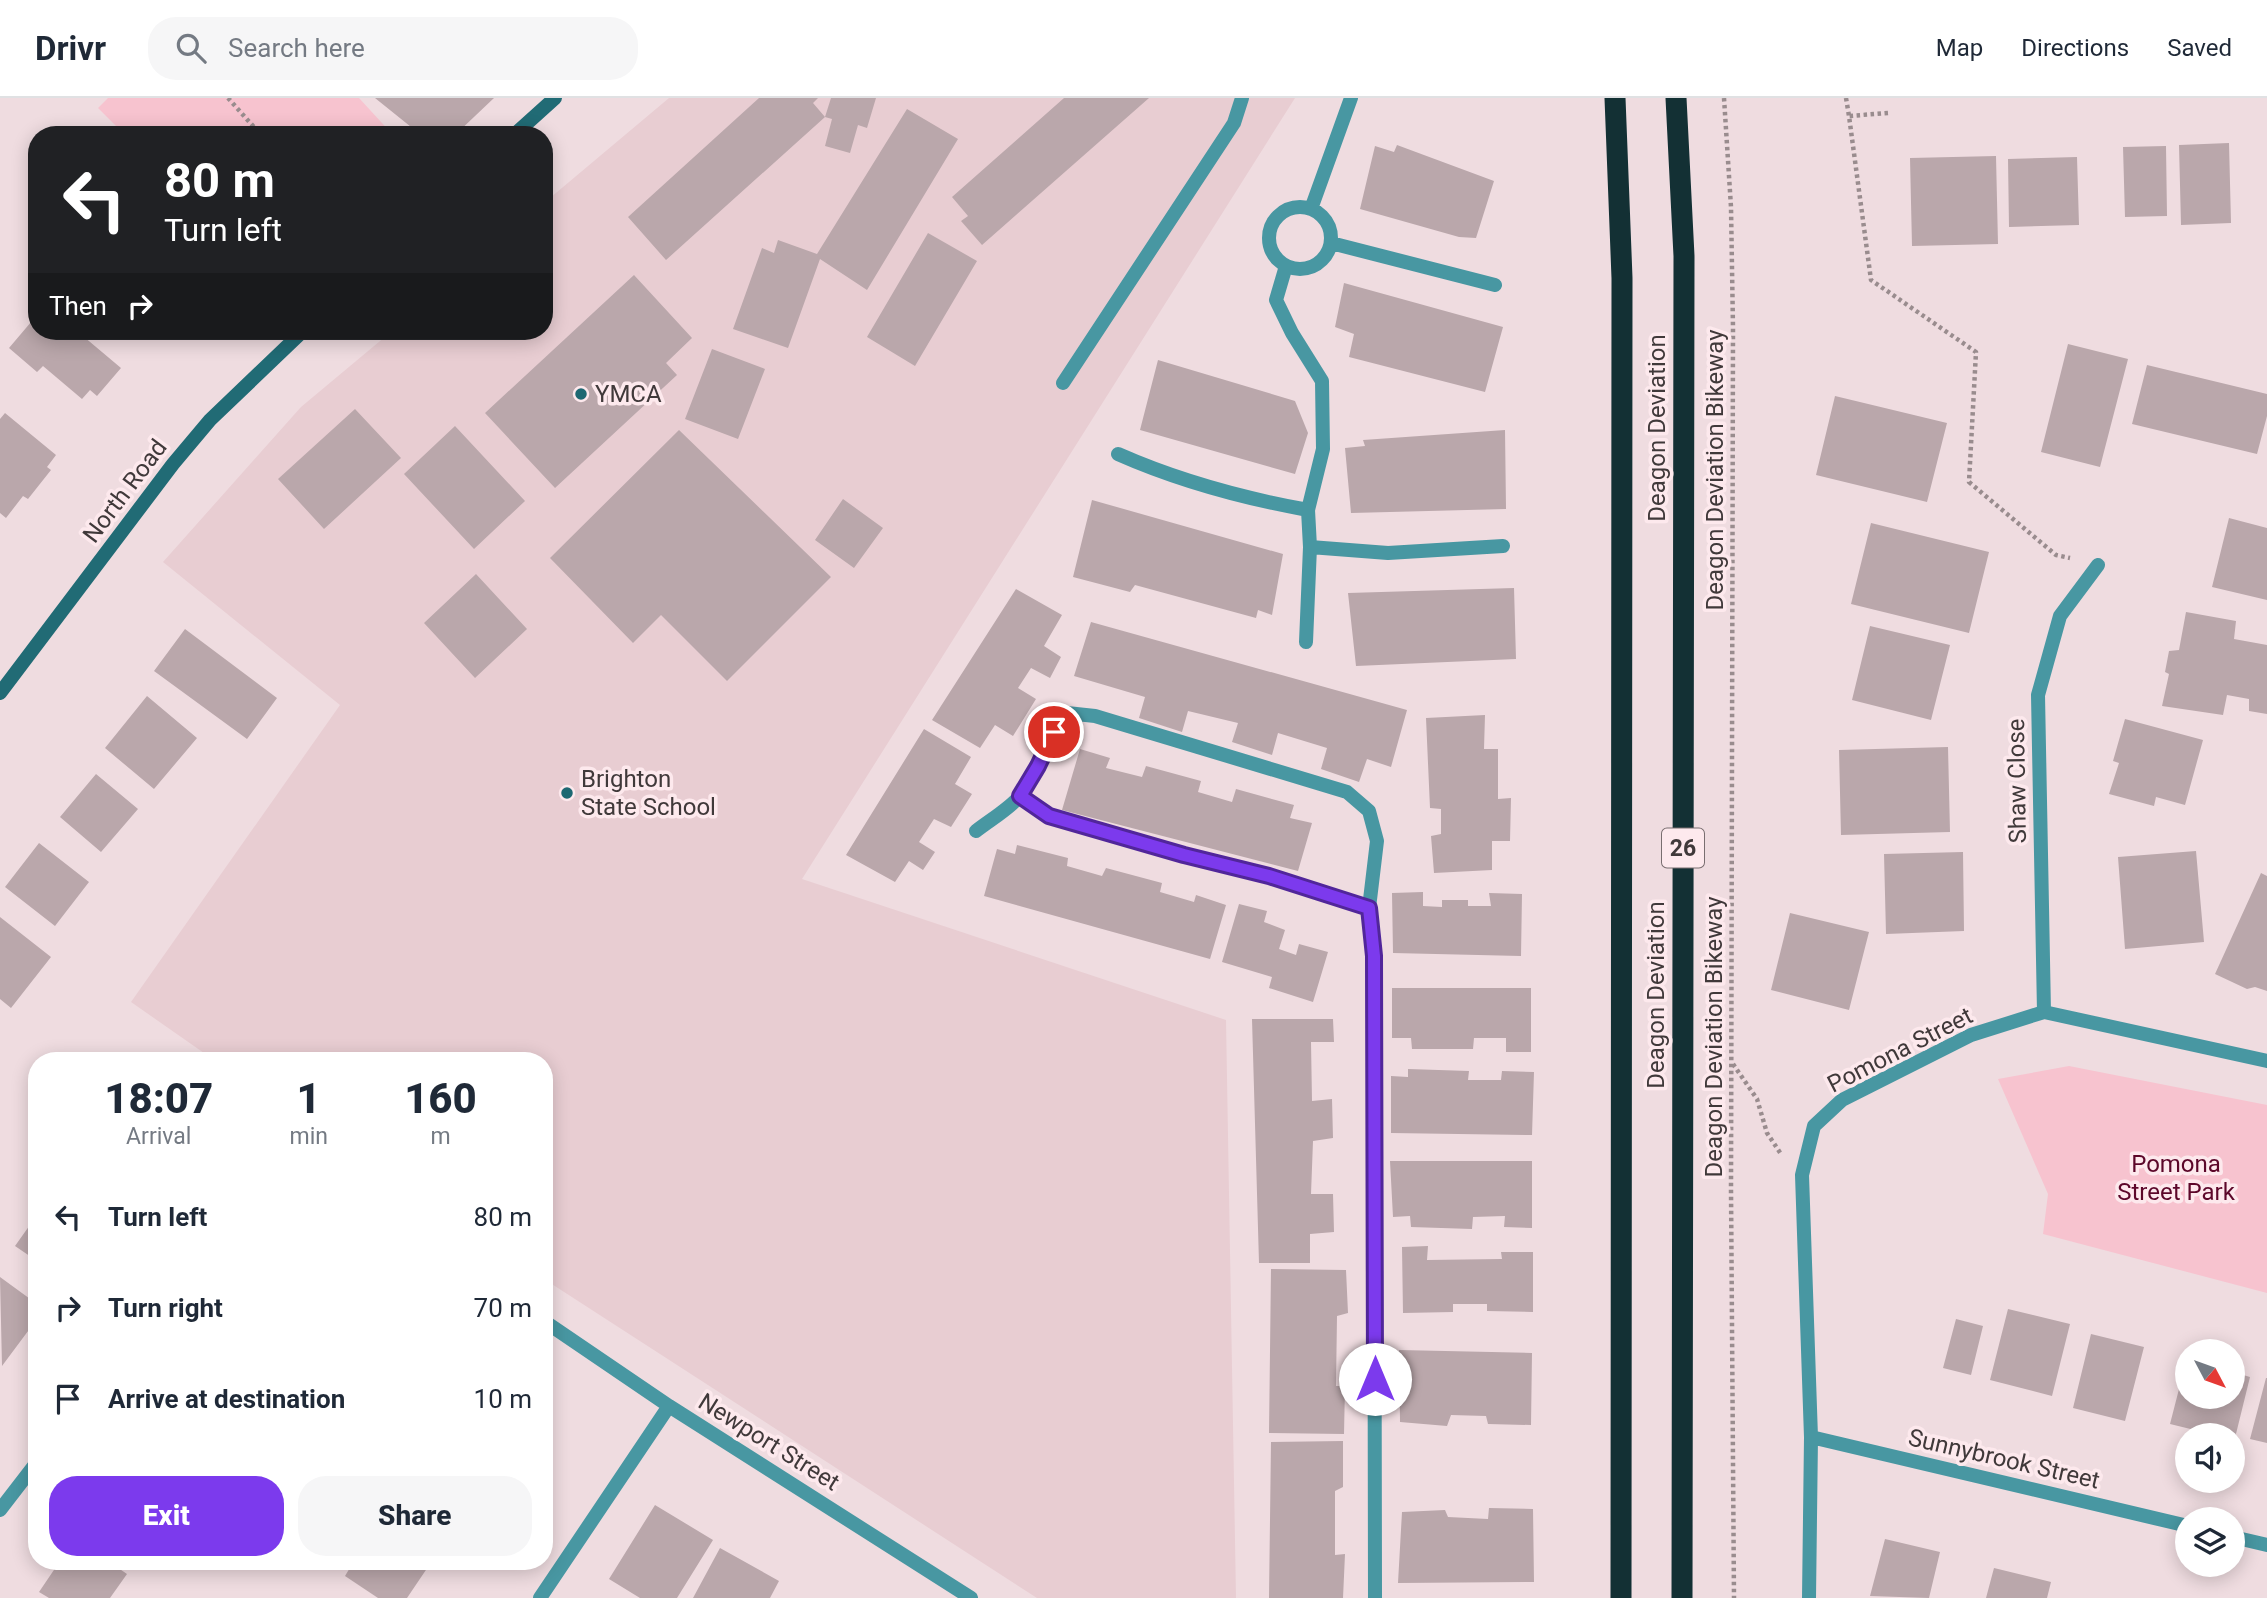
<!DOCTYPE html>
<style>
body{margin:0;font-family:Roboto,sans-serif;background:#f6f6f7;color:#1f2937;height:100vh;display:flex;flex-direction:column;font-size:26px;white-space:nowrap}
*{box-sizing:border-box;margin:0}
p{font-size:23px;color:#747a83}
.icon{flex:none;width:38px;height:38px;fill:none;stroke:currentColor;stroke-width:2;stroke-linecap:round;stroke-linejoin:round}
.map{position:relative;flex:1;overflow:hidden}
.side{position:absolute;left:28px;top:954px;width:525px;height:518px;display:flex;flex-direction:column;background:#fff;border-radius:28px;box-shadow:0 4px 18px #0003}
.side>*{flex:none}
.guide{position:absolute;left:28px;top:28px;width:525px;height:214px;border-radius:28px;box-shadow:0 4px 18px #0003;background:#202124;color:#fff;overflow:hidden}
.needle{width:46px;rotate:131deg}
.tools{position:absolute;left:2175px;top:1241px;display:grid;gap:14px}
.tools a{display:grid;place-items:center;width:70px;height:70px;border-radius:50%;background:#fff;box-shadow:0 4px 18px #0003;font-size:35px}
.pin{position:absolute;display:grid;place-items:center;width:60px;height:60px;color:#fff;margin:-30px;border:4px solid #fff;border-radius:50%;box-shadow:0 2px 7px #0007}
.me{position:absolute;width:77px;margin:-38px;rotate:0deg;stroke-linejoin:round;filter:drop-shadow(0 0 5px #0008)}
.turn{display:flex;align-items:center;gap:24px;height:147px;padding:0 21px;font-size:32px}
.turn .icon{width:91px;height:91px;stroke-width:2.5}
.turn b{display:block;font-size:49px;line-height:60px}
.then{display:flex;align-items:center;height:66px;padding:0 21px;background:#0003;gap:14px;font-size:26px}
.eta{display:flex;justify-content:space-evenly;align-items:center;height:119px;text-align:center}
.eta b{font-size:42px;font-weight:800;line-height:49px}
.primary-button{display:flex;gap:14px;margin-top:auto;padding:14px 21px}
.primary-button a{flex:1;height:80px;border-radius:28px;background:#7c3aed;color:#fff;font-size:28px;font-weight:800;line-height:80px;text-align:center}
.primary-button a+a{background:#f6f6f7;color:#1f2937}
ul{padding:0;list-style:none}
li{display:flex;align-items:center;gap:21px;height:91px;padding:0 21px}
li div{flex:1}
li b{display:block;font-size:26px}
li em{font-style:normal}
header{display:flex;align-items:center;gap:42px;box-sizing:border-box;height:98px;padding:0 35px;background:#fff;border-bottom:2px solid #e0e1e3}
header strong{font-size:33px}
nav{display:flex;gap:38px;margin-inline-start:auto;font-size:24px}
.search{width:490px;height:63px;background:#f6f6f7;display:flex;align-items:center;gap:18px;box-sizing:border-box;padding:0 24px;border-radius:28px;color:#747a83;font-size:26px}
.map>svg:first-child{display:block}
.built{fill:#e8cdd2}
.green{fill:#f7c3cf}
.building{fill:#baa7ab}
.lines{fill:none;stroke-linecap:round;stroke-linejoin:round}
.path{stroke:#998c8e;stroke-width:4.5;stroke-dasharray:3.5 3.5;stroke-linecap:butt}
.lane{stroke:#4897a2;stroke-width:14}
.street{stroke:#4897a2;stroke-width:14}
.secondary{stroke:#216b75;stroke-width:14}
.highway{stroke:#133034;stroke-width:21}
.route-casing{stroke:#51269a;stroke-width:18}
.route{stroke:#7c3aed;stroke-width:12}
.poi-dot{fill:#1d6872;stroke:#fde9ed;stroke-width:2.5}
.labels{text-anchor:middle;stroke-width:7;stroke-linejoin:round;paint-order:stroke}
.shield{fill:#fde9ed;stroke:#796e70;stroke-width:2}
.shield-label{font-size:23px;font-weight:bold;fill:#40393a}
.poi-label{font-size:24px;fill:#40393a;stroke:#fde9ed;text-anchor:start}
.street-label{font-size:24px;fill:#40393a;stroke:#fde9ed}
.park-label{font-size:24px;fill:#5c072a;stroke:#fde9ed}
</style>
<header>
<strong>Drivr</strong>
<div class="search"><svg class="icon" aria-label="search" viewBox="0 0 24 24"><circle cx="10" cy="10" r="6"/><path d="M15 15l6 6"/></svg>Search here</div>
<nav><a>Map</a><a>Directions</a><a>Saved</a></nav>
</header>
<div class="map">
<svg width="2267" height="1500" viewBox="0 0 2267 1500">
<rect width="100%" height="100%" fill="#efdce0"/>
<!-- built -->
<path class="built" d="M669,0H1295L802,781L1226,922L1236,1500H1037L544,1181V962H214L131,904L340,607L163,464L301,309L392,233H544V105Z"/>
<!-- green -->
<path class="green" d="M108,0H359L393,37H125L98,10Z
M2069,968L2267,1007V1195L2043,1136L2048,1096L1998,981Z"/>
<!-- building -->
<path class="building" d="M375,0H494L455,37H421Z
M759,0H818L813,5L825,19L666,162L628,119Z
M831,0H876L867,30L858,27L850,55L825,48L832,21L825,19Z
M1064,0H1149L982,147L961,123L968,118L952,99Z
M907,11L958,41L867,192L820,161L788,250L733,231L762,150L774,155L778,142L817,156Z
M2229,45L2231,125L2181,127L2179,47Z
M1397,47L1494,83L1476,140L1459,139L1360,111L1375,48L1394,54Z
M2166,48L2167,118L2125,119L2123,49Z
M1996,58L1998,146L1912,148L1910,60Z
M2077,59L2079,127L2009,129L2008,61Z
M928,135L977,163L915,268L867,239Z
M634,177L692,240L666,265L677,277L555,390L485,315Z
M1344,185L1503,229L1485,294L1349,259L1354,236L1335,229Z
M37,217V233H77L121,270L97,298L90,292L82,301L43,268L37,274L9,250Z
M2068,246L2128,261L2100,369L2041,354Z
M712,251L765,271L738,341L685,321Z
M1158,262L1295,303L1308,335L1295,376L1140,332Z
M2147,267L2267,296V318L2257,356L2132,326Z
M1835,298L1947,325L1927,404L1816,377Z
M355,311L401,360L324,431L278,381Z
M5,315L56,357L47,369L51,372L28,401L23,398L6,420L0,415V321Z
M455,328L525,403L474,451L404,376Z
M679,332L831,479L727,583L661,517L633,545L550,460Z
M1505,332L1506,411L1351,415L1345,350L1365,348L1363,342Z
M843,401L883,430L854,470L815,442Z
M1092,402L1283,456L1272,517L1258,512L1256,520L1135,487L1130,494L1073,479Z
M2229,420L2267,430V502L2212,489Z
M1871,425L1989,454L1969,535L1851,506Z
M476,476L527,531L475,580L424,525Z
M1514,490L1516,561L1356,568L1348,495Z
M1016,491L1062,517L1044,548L1061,559L1050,580L1031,570L1018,590L1036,601L1013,638L995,627L980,650L932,622Z
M2186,514L2236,523L2234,541L2267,547V616L2249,613V601L2227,597L2223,617L2162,608L2169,576L2165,574L2169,553L2179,552Z
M1091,524L1407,612L1391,669L1367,661L1359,684L1321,671L1327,650L1278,635L1272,657L1232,644L1238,625L1188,613L1182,634L1139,620L1145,599L1074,578Z
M1870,528L1950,547L1931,622L1852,602Z
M185,531L277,600L247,641L154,573Z
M147,598L197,640L154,691L105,650Z
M1485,617L1484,651H1498V701L1511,700L1510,743H1492V772L1434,775L1431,738L1441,736V711L1430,710L1426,620Z
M2125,621L2203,642L2185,707L2156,699L2154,708L2109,696L2119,665L2113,663Z
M924,631L971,659L955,686L972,696L951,729L934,721L919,744L935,754L923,772L909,763L895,784L846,757Z
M1948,649L1950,734L1841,737L1839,652Z
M1080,651L1110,660L1106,670L1142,679L1146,668L1201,683L1198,694L1232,704L1236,691L1294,707L1290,720L1312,725L1298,773L1062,712Z
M96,676L138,711L101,754L60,719Z
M39,745L89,784L55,828L5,789Z
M1017,747L1068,760L1067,768L1102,778L1106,770L1162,785L1160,794L1194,804L1196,797L1226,807L1210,861L984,798L997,751L1015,756Z
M2196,753L2204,844L2125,851L2118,759Z
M1963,754L1964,833L1886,836L1884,756Z
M2261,775L2267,778V893L2255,889L2247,891L2215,876Z
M1423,794V808L1442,809V802H1468V808H1491L1489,795L1522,796L1521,858L1393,855L1392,795Z
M1239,806L1267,813L1264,824L1285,832L1279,851L1296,857L1299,846L1328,854L1313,904L1269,890L1272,879L1222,864Z
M1790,815L1869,834L1849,912L1771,892Z
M0,819L51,859L11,910L0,901Z
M1392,890H1531V954H1506V940H1474L1473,951H1412L1411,940H1392Z
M1252,921H1333L1334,944H1311L1312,1003L1332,1001L1333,1040L1313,1043L1311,1096H1333L1334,1134L1310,1136V1165H1259Z
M1408,971L1469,973L1468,982H1501L1502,973L1534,974L1532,1037L1391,1035V978L1408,979Z
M1390,1063H1532V1130L1504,1129L1505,1118L1473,1119L1472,1131L1411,1129L1410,1118L1393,1119Z
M37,1117V1163L15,1148Z
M1428,1148L1427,1162L1502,1161L1501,1154H1533V1214L1487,1213V1206H1453V1214L1403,1215L1402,1149Z
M1271,1171L1346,1172L1348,1215L1337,1218L1336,1288H1345L1344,1336L1269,1335Z
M0,1179L37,1206V1221L2,1268Z
M2008,1211L2070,1226L2052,1298L1990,1282Z
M1956,1221L1983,1228L1971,1277L1943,1270Z
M2091,1236L2144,1249L2125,1323L2073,1310Z
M1399,1252L1532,1255L1531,1327L1488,1326L1486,1318L1451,1317L1447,1328L1400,1324Z
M2187,1260L2188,1298H2233V1274L2250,1279L2234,1344L2233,1337H2215L2170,1326Z
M2266,1280H2267V1345L2250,1341Z
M1343,1343V1389L1335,1393V1457L1345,1456L1343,1500H1269L1271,1344Z
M655,1407L713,1442L677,1500H640L609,1481Z
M1489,1410L1533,1411L1534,1484L1398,1485L1402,1414L1445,1412L1448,1419L1488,1421Z
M1885,1441L1940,1454L1929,1500L1870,1498Z
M720,1450L779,1483L770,1500H693Z
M60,1463H108L127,1476L110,1500H49L39,1494Z
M354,1463H432L407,1500H378L345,1478Z
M1994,1470L2051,1484L2047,1500H1986Z"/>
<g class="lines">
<!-- path -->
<path class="path" d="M228,0L261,37
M1724,0L1731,109L1733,230L1731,1091L1734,1500
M1846,0L1849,18
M1888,15L1849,18L1871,182L1976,254L1969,384L2056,457L2070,460
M1733,966L1757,1001L1767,1035L1781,1056"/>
<!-- lane -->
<path class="lane" d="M1063,285L1234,25L1242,0"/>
<!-- street -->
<path class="street" d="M1269 140a31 31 0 1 1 62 0a31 31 0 1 1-62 0Z
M1311,111L1351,0
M1331,145L1495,187
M1286,168L1276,202L1292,235L1322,283L1323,351L1308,412L1310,449L1306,544
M1118,356C1179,383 1242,400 1308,412
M1310,449L1388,455L1503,448
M1020,698L1049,718L1184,757L1269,778L1369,810
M976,733C990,722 1009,711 1020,698C1040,673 1049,641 1067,615L1095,618L1347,694L1369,713L1377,743L1369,810L1374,858V898L1375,1500
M2044,914L2038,597L2060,518L2098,467
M544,1223L669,1308L971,1500
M1811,1339L2188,1428
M0,1412L37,1364
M2233,1439L2267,1447
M540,1500L669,1308
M1809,1500L1811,1339L1802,1077L1814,1028L1842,1002L1971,937L2044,914L2267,963"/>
<!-- secondary -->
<path class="secondary" d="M514,37L555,0
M0,595L173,366L210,322L303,233"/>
<!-- highway -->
<path class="highway" d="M1615,0L1622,180L1621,1500
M1676,0L1684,158L1682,1500"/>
</g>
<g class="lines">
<defs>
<path id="route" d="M1054,634L1038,668L1020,698L1049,718L1184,757L1269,778L1369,810L1374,858L1375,1281"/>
</defs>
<!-- route casing -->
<use href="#route" class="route-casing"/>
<!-- route -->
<use href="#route" class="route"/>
</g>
<!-- markers -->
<g class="poi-dot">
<circle cx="581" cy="296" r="7"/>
<circle cx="567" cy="695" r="7"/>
</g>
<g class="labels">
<!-- shield labels -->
<rect class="shield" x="1662" y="730.5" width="42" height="39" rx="5"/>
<g class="shield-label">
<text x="1683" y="758">26</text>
</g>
<!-- poi labels -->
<g class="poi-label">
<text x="595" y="304">YMCA</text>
<text x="581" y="689">Brighton<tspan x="581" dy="28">State School</tspan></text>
</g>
<!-- street labels -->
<g class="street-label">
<text transform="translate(1657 330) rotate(-90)" y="8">Deagon Deviation</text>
<text transform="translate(1715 372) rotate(-90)" y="8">Deagon Deviation Bikeway</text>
<text transform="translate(125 393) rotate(-53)" y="8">North Road</text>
<text transform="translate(2017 683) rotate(-91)" y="8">Shaw Close</text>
<text transform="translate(1656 897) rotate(-90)" y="8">Deagon Deviation</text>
<text transform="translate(1714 939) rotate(-90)" y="8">Deagon Deviation Bikeway</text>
<text transform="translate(1900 952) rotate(-27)" y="8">Pomona Street</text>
<text transform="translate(769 1344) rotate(32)" y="8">Newport Street</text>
<text transform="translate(2004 1361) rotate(13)" y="8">Sunnybrook Street</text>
</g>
<!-- park labels -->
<g class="park-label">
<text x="2176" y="1074">Pomona<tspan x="2176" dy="28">Street Park</tspan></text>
</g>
</g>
</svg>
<div class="tools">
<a><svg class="needle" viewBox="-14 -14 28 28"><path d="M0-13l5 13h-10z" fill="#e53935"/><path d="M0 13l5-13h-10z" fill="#747a83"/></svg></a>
<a><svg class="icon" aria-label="sound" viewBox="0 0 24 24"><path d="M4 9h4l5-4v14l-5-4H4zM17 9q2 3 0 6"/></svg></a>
<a><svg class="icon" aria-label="layers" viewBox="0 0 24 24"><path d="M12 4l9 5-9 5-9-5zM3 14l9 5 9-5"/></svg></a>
</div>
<div class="pin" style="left:1054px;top:634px;background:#d93025"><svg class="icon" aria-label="arrive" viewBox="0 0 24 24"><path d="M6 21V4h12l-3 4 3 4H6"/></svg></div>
<svg class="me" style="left:1375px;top:1281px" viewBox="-20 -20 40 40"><circle r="19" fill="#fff"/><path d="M0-13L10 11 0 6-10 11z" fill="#7c3aed"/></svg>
<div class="guide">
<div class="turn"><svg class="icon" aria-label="left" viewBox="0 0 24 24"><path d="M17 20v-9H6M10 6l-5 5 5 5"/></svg><div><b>80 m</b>Turn left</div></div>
<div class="then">Then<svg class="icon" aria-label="right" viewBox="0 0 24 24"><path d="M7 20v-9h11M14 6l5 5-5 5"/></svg></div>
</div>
<section class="side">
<div class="eta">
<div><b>18:07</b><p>Arrival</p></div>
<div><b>1</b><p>min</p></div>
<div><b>160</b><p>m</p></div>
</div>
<ul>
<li><svg class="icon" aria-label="left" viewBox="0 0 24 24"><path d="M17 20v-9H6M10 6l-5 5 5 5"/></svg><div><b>Turn left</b></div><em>80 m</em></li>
<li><svg class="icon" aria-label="right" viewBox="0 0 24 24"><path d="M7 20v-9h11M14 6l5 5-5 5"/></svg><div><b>Turn right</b></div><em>70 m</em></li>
<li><svg class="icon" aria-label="arrive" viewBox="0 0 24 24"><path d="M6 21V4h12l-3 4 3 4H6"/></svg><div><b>Arrive at destination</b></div><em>10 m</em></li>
</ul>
<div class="primary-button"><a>Exit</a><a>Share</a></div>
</section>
</div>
